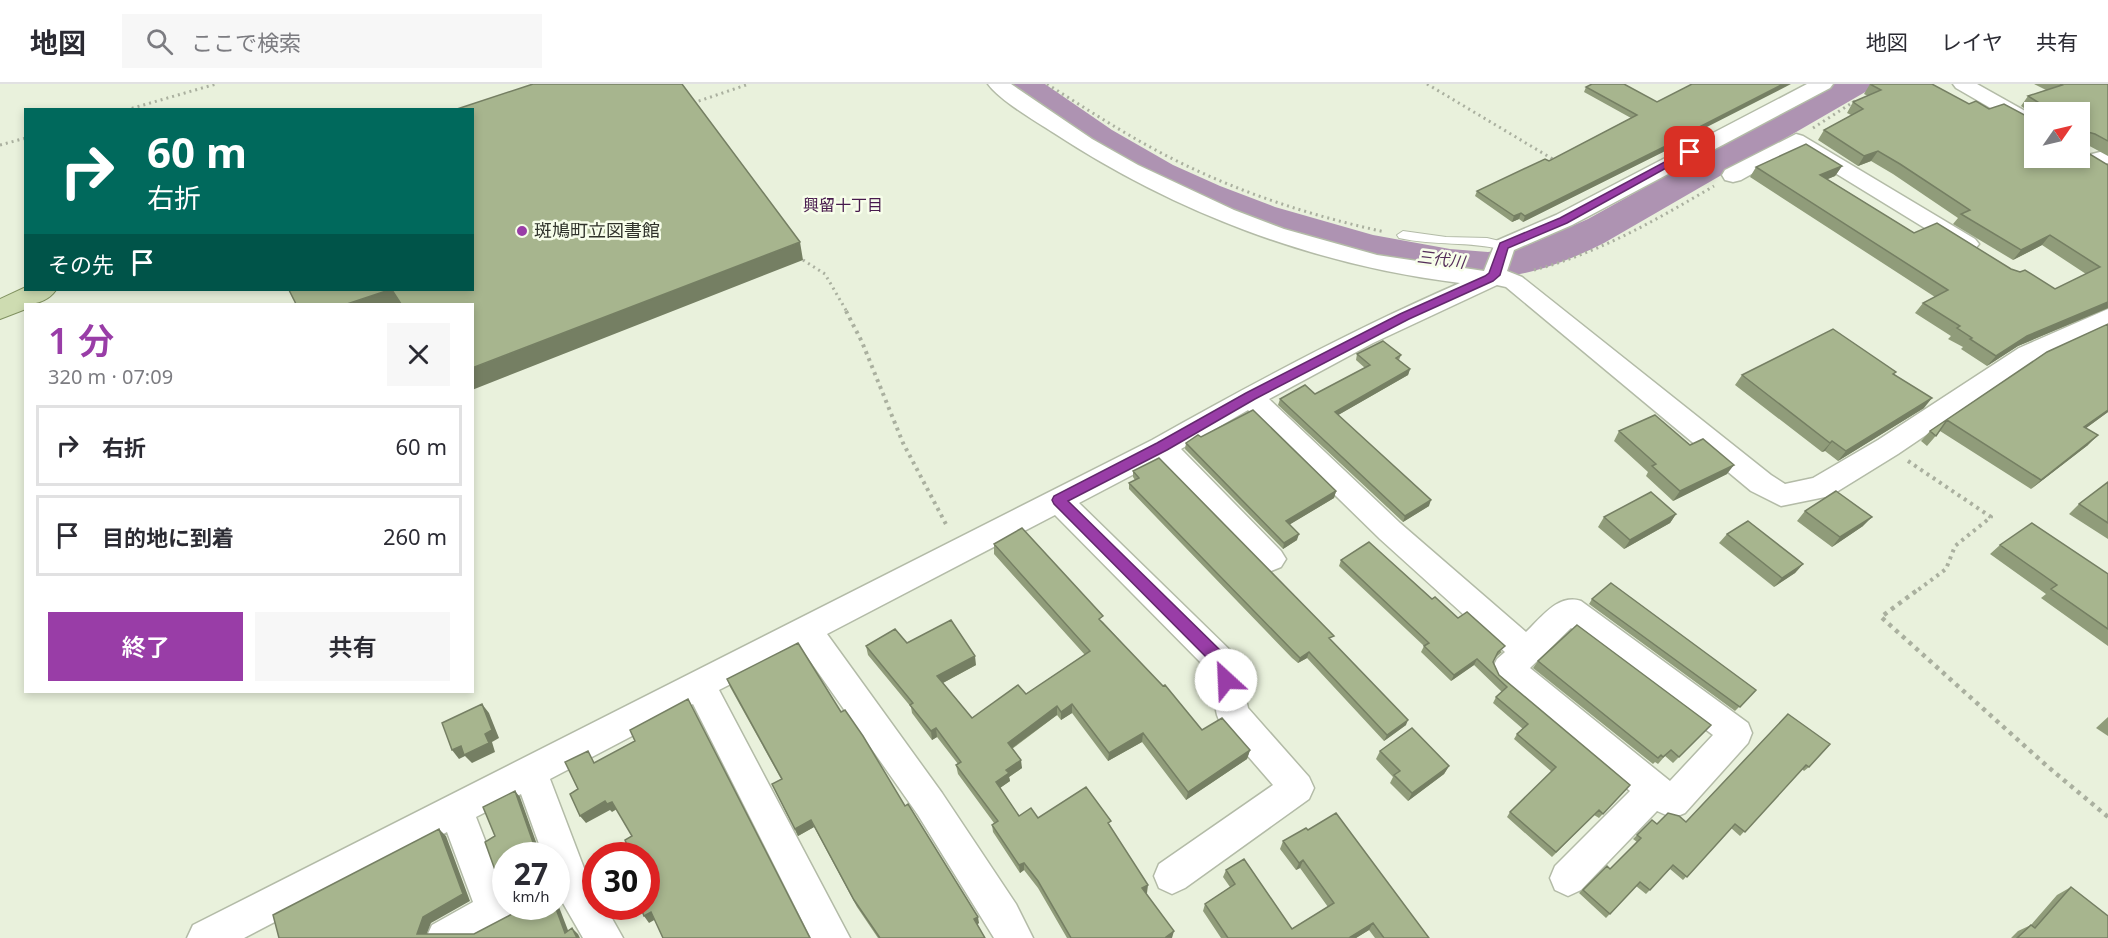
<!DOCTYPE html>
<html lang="ja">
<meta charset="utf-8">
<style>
body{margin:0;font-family:"Noto Sans","Noto Sans JP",sans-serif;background:#f7f7f7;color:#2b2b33;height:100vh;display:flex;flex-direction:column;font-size:22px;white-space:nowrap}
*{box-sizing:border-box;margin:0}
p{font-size:20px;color:#7c7c81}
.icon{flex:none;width:33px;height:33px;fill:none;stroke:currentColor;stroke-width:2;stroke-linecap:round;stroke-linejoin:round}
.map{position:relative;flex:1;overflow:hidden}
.side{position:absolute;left:24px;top:219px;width:450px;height:390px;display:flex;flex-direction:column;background:#fff;border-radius:0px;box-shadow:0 3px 9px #0003}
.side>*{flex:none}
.banner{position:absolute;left:24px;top:24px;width:450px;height:183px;border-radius:0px;box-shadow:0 3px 9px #0003;background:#00695c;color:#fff;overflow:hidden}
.needle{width:39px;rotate:56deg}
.buttons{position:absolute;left:2024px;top:18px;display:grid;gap:12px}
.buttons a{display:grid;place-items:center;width:66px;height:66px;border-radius:0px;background:#fff;box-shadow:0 3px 9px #0003;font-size:30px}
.speed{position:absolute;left:492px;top:758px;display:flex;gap:12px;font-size:30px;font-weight:700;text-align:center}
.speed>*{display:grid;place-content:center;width:78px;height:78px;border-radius:50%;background:#fff;box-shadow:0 3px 9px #0003;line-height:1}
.speed small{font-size:15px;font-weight:400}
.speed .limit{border:9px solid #d22;background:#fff;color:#111}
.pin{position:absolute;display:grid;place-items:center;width:51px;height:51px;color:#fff;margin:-26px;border-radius:12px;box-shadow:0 3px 9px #0006}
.me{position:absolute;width:66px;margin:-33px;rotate:335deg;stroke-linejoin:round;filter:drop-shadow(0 0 4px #0008)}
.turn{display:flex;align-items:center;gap:21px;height:126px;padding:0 24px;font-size:27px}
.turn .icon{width:78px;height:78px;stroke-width:2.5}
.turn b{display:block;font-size:42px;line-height:51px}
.then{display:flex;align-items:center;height:57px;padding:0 24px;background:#0003;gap:12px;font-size:22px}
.round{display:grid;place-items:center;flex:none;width:63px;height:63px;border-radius:0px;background:#f7f7f7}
.overview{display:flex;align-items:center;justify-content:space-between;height:102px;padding:0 24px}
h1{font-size:36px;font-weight:600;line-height:45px;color:#993da7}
.primary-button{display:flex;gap:12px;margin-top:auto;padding:12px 24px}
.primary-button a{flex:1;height:69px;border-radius:0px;background:#993da7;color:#fff;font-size:24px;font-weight:600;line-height:69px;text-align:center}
.primary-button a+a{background:#f7f7f7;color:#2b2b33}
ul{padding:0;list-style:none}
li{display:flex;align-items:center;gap:18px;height:81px;margin:0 12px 9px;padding:0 12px;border:3px solid #e1e1e2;border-radius:0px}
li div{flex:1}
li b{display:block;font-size:22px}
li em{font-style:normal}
header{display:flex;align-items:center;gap:36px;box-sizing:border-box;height:84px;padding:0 30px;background:#fff;border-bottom:2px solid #e1e1e2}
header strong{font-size:28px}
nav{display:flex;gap:33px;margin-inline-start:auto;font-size:21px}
.search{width:420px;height:54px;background:#f7f7f7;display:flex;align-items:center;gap:15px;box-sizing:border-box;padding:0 21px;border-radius:0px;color:#7c7c81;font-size:22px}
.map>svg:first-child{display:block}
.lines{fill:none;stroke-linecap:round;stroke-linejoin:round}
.river{fill:#ae93b2;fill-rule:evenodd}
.lane-casing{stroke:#b3bba7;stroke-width:2}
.street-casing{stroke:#b3bba7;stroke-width:3}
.primary-casing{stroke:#819260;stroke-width:2}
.path-far2{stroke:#aab09f;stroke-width:3;stroke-dasharray:2 4;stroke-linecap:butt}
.path-far1{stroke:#aab09f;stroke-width:4;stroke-dasharray:3 4.5;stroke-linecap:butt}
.path{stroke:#aab09f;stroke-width:4.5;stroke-dasharray:4 5;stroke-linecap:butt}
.lane{fill:#fff;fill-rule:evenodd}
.street{fill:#fff;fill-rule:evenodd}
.primary{fill:#cedcb1;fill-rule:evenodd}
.wall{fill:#909c7a}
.shaded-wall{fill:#757f63}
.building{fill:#a7b58e;stroke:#757f63;stroke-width:1.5}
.route{fill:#993da7;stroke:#63286d;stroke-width:1.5}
.poi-dot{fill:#993da7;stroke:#f7feea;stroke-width:2}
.labels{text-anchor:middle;stroke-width:5;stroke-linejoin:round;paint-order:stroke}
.far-neighbourhood-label{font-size:16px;fill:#471a4d;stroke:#f7feea}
.far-water-label{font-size:16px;font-style:italic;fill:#552f5a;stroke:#f7feea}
.poi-label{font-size:18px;fill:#30332b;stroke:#f7feea;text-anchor:start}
</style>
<header>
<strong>地図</strong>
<div class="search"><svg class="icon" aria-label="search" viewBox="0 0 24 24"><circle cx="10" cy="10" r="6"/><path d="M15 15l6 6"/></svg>ここで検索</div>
<nav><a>地図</a><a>レイヤ</a><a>共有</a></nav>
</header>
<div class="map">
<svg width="2108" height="854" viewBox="0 0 2108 854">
<rect width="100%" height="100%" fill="#e9f1dc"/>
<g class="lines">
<!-- river -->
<path class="river" d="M1006,0H1045L1112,46L1173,81L1220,102L1275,123L1373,151L1450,165L1488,168L1526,162L1588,135L1830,0H1872L1867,7L1604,159C1568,177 1528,193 1487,194C1454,194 1421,186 1388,179C1270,155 1158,112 1059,42C1041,30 1018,18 1006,0Z"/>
<defs>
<path id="lane" d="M1403,147L1446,153L1487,154L1508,159L1510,162L1504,166C1470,157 1434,162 1399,154L1397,151Z"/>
<path id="street" d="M988,0H1011L1092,55L1138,81L1234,126L1284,145L1377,171L1484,187L1496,157L1556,131L1807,0H1833L1830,4L1572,141L1514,166L1507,187L1522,193L1771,391L1785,400L1813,394L1878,356L2019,264L2108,225V243L2037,276L1898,370L1830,412L1781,422L1751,407L1506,203L1497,201L1373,259L1269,315L1400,439L1526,548C1541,534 1558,509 1581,517L1748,639L1752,649L1748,659L1685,729L1673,734L1657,727L1581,806L1568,812L1555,806L1550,794L1555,782L1630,707L1497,595L1492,585L1497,575L1505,568L1380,455L1248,326L1181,365L1281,467L1286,475L1281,483L1271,487L1261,483L1159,377L1079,419L1233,569L1238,579L1248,624L1309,693L1314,704L1309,715L1185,804L1172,810L1159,804L1154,792L1159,780L1273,701L1221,641L1217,631L1207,585L1055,431L827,550L942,709L1016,820L1033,854H994L918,731L801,564L719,606L850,854H811L693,620L550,695L587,792L596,806V822H605L623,854H583L556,807V771H543L521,710L476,733L503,803L506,802V822H523L519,833L481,854H426L432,841L473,818L447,748L244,854H187L193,841L1152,356C1253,299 1354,245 1460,199C1314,181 1176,129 1054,49C1037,38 999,16 988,0ZM1571,544L1713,651L1670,697L1530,584Z
M1953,0H1977L2034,32V47L2027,45L1956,4Z
M1796,50L1803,52L1975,155L1979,160L1975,165L1967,167L1959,165L1796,65L1741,96L1733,98L1725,96L1722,91L1725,86Z
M2108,66V79L2096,82L2088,81L2085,76L2088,71Z"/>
<path id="primary" d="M26,203V206H56C49,216 38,220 26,220V225L0,235V215Z"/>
</defs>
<!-- lane casing -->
<use href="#lane" class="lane-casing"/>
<!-- street casing -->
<use href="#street" class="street-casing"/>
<!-- primary casing -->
<use href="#primary" class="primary-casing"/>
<!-- path-far2 -->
<path class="path-far2" d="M1047,0C1088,26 1129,53 1173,75C1240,109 1312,132 1385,148
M1427,0L1556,77
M693,19L749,0
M126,26L216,0
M1813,44L1858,15
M0,61L26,54
M803,176L825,190L847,228
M1534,186C1599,169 1656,136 1714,102"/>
<!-- path-far1 -->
<path class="path-far1" d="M846,227L862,258L903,359L948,444
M1908,377L1991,433L1955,462L1946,485L1914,509"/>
<!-- path -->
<path class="path" d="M1916,507L1881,533L2047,682L2108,733"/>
<!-- lane -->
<use href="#lane" class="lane"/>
<!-- street -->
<use href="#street" class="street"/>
<!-- primary -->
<use href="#primary" class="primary"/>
</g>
<!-- wall -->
<path class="wall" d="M1870,0L2034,74L2079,28H2034V31L2021,22L2028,12L2046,6L2034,0H2108V72L2084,59L2083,66L2108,81V224L2018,262L1987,282L1961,265L1963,263L1948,255L1951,252L1915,229L1923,219L1935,213L1750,93L1756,83L1842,82L1835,92L1827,95L1914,149L2011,185L2055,205L2086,190L2042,161L2013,176L1953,140L1958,134L1893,90L1871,77L1858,82L1818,56L1824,46L1851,31L1847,29L1853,18L1868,12L1864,10Z
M1586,3L1703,45L1701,49L1523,138L1519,135L1512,138L1475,112L1477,107L1549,77L1631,34L1584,8Z
M2108,240V328L2086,344L2088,361L2031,405L1940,347L1927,362L1921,357L1930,347L2047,268Z
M1357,270L1401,271L1399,276L1410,285L1408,291L1338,331L1429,422L1403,438L1278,321L1280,315L1315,310L1365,284L1356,276Z
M1894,290L1924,324L1838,377L1825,367L1822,368L1735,301L1742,291Z
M1619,347L1727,390L1673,417L1646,392L1648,388L1614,357Z
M1201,353L1336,407L1334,414L1290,440L1297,456L1283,465L1185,365L1186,359Z
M1133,387L1332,557L1406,641L1384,657L1307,574L1298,579L1292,574L1129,405V399L1135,396L1133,393Z
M2108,398V455L2069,430L2079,420Z
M1805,427L1863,442L1832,463L1797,437Z
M1676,430L1670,439L1624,465L1598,443L1604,433Z
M1727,450L1803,480L1795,489L1774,503L1719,459Z
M994,460L1103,538L1202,646L1250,666L1247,675L1186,716L1142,658L1108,677L1072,629L1061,636L1057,631L1012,665L1022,684L1009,693L1010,697L1000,704L1019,732L1110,742L1147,809H1146L1172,854H1067L1038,804L1024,786L1020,789L993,748L992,741L994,739L958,690L956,681L958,680L937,653L932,656L912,629L911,623L868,571L866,562L907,559L976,581L943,599L972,634L1026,610L1085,571L994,470Z
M2000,461L2108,490V562L2041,514L2046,510L1990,470Z
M1341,476L1432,515L1458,534L1502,568L1496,573L1493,578L1499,591L1630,701L1599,734L1594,731L1552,773L1507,733L1510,728L1552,688L1514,655L1517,650L1523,645L1493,619L1496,613L1502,608L1474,581L1451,597L1421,568L1424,562L1339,482Z
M1592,515L1756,606L1735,627L1589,520Z
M1538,577L1711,641L1673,679L1665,672L1658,680L1655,678L1653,680L1533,584Z
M727,595L841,628L905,722L979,839L977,840L985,854H878L857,823L814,743L798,752L772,700L781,695L730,603Z
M1788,630L1809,683L1804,687L1802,685L1740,752L1731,744L1683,796L1670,785L1646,810L1636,802L1606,834L1579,809L1607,782L1610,785L1637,758L1633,755L1652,736L1657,740L1686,738Z
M2108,633V652L2096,644Z
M1380,667L1449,682L1444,690L1408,717L1390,699L1393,693L1376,675Z
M1308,746L1429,854H1375L1369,846L1356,854H1221L1203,827L1205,820L1230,803L1223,793L1226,786L1292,845L1328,823L1300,784L1296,786L1280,765L1283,757Z
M2071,803L2108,854H2011L2018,847L2031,841L2057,811Z"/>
<!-- shaded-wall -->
<path class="shaded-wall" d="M1783,0H1791L1703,45L1701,49L1523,138L1525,132Z
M1878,67L1871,77L1858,82L1864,72Z
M1842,82L1835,92L1814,101L1820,91Z
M1521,129L1519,135L1512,138L1514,132Z
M2050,151L2042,161L2013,176L2021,166Z
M800,158L803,176L472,306V284Z
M389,206H392L401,220H347Z
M2108,218V224L2018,262L1987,282L1996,272L2027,252Z
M1410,285L1408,291L1333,334L1335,328Z
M1932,314L1924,324L1838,377L1846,367Z
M2108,326V328L2074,353L2084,343Z
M2098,351L2088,361L2031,405L2041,396Z
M1832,357L1825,367L1822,368L1830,359Z
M1734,381L1727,390L1673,417L1680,407Z
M1336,407L1334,414L1284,444L1286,437Z
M1431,416L1429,422L1403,438L1405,432Z
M1676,430L1670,439L1624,465L1630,456Z
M1872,433L1863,442L1832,463L1840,453Z
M1299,450L1297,456L1283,465L1284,459Z
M1803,480L1795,489L1774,503L1782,494Z
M1309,568L1307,574L1298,579L1300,574Z
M975,572L976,581L939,601L937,592Z
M1477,575L1474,581L1451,597L1454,591Z
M482,620L489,629L499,654L492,658L495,668L472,679L465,672L459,675L452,666Z
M1072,620V629L1061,636V628Z
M1057,622V631L1008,667V659Z
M1408,636L1406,641L1384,657L1387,651Z
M936,644L937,653L932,656L931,647Z
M1143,649L1142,658L1108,677L1109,669Z
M1250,666L1247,675L1186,716L1188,708Z
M1021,676L1022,684L1009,693L1010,697L997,706L996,698L1006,686Z
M1449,682L1444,690L1408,717L1412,709Z
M515,707L520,713L540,769L537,771H522Z
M605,717L612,718L617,725L612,728L610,726L586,739L580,732Z
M811,736L814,743L798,752L795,745Z
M439,745L446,752L470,817L431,839L425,854L417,850Z
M1303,776L1300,784L1296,786L1299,779Z
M1024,779V786L1020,789L1019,781Z
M506,780V789L501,792L495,786Z
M1148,801L1147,809L1141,811L1142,804Z
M556,821L559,823L571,854L565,849L555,822H556Z
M651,828L656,835L649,839L644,832Z
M978,833L979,839L975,842L974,835Z
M1373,839L1369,846L1356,854H1349Z
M572,844L578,850L580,854H577Z
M1174,847L1172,854H1165L1166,853Z"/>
<!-- building -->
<path class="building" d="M533,0H682L800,158L472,284V220H401L392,206H472V26H454Z
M1592,0H1624L1657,18L1692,0H1783L1701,42L1704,43L1525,132L1521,129L1514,132L1477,107L1545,75L1549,77L1637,31L1586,3Z
M1870,0H1932L1969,20L1976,17L1989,25L2004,20L2034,36V74H2079V28H2044V22L2028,12L2062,1L2060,0H2108V57L2095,50L2088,48L2085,50L2083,66L2108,81V218L2027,252L1996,272L1970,255L1972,254L1957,244L1960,242L1923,219L1948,206L1756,83L1806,60L1842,82L1820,91L1914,149L1937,139L2011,185L2020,188L2025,186L2055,205L2100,183L2050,151L2021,166L1961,130L1970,126L1900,80L1878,67L1864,72L1824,46L1863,25L1853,18L1881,6Z
M289,206H389L347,220H296Z
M2108,240V326L2084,343L2098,351L2041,396L1947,336L1936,352L1930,347L2047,268Z
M1833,245L1896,288L1893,290L1932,314L1846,367L1832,357L1830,359L1742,291Z
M1383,257L1401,271L1396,274L1410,285L1335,328L1431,416L1405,432L1280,315L1305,301L1315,310L1370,281L1357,270Z
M1253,326L1336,407L1286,437L1299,450L1284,459L1186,359L1198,351L1201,353Z
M1655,331L1690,361L1703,355L1734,381L1680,407L1652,382L1656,380L1619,347Z
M1159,374L1334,552L1329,554L1408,636L1387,651L1309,568L1300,574L1294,568L1129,399L1139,394L1133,387Z
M2108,398V439L2079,420Z
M1836,407L1872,433L1840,453L1805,427Z
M1651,408L1676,430L1630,456L1604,433Z
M1748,437L1803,480L1782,494L1727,450Z
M2032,439L2108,490V545L2051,505L2057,501L2000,461Z
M1022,444L1103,532L1099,535L1163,602L1165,601L1202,646L1222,634L1250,666L1188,708L1143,649L1109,669L1072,620L1061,628L1057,622L1008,659L1021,676L1006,686L1009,689L996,698L1019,732L1031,724L1038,734L1086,703L1111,737L1108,739L1148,801L1142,804L1174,847L1166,853L1167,854H1071L1038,797L1024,779L1019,781L992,741L998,737L956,681L961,678L936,644L931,647L910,621L913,619L866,562L895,545L907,559L951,536L975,572L937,592L972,634L1018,601L1026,610L1090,567L994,460Z
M1369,458L1432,515L1435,513L1458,534L1467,528L1505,562L1498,568L1493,578L1499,591L1630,701L1603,730L1599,726L1556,768L1510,728L1556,683L1517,650L1528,640L1496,613L1507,603L1477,575L1454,591L1424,562L1429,559L1341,476Z
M1611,499L1756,606L1740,623L1592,515Z
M1577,541L1711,641L1679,673L1671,666L1663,673L1661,671L1658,674L1538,577Z
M798,559L841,628L845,626L863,652L905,722L908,720L978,833L974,835L985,854H880L854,816L811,736L795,745L772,700L782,695L727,595Z
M688,615L810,854H663L651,828L644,832L640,822H646V771H631L625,756L632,752L612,718L607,720L605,717L580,732L570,710L578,705L565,678L588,667L594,679L635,657L630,646Z
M482,620L492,646L485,650L489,659L464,671L461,662L452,666L442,639Z
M1788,630L1830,660L1809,683L1806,681L1745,748L1735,740L1687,793L1673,781L1650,806L1640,798L1610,830L1583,806L1607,782L1610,785L1641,754L1637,751L1652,736L1657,740L1668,729L1679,732L1686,738Z
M1412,644L1449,682L1412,709L1394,691L1400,687L1380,667Z
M515,707L535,764L522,771H506V780L495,786L485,758L495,752L483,723Z
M1336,729L1429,854H1384L1373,839L1349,854H1228L1205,820L1235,800L1226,786L1244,775L1292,845L1334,819L1303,776L1299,779L1283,757L1306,744L1308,746Z
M439,745L463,810L423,833L417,850H474L514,829L516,822H540V824L543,822H555L565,849L572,844L577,854H279L273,831Z
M2071,803L2108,832V854H2017L2031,841L2035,844Z"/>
<!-- route -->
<path class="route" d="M1687,66L1695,68L1567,139L1508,164L1500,191L1493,197L1409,235L1255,315L1167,366L1068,417L1228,574L1233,596L1231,601L1226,603L1220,601L1215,582L1054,420L1052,416L1054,412L1157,359L1246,309L1400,230L1485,192L1489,189L1500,159L1560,134Z"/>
<!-- markers -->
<circle class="poi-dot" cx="522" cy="147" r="6"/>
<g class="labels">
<!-- far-neighbourhood labels -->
<g class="far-neighbourhood-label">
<text x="843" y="127">興留十丁目</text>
</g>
<!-- far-water labels -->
<g class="far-water-label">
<text transform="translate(1441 175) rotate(7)" y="6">三代川</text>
</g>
<!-- poi labels -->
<g class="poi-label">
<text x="534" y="153">斑鳩町立図書館</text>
</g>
</g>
</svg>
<div class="buttons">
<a><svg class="needle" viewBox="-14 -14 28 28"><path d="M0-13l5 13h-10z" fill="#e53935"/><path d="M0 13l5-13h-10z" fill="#7c7c81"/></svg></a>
</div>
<div class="speed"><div>27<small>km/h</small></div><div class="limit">30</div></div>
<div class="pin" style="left:1690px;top:68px;background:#d93025"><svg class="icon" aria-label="arrive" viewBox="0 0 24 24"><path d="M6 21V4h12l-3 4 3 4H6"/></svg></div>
<svg class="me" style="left:1226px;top:596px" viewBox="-20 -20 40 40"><circle r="19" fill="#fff"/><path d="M0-13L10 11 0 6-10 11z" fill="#993da7"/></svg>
<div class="banner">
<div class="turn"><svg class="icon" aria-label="right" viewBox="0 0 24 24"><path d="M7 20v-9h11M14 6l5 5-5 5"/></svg><div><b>60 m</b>右折</div></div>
<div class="then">その先<svg class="icon" aria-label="arrive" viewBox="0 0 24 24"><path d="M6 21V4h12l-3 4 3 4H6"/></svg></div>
</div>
<section class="side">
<div class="overview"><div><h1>1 分</h1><p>320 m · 07:09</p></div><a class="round"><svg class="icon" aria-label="close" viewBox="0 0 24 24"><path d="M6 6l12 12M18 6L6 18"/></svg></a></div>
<ul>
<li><svg class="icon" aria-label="right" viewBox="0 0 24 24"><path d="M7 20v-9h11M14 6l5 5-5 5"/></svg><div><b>右折</b></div><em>60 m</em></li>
<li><svg class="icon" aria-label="arrive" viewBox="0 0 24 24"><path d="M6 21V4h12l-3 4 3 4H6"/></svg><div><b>目的地に到着</b></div><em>260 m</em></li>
</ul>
<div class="primary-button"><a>終了</a><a>共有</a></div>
</section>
</div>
